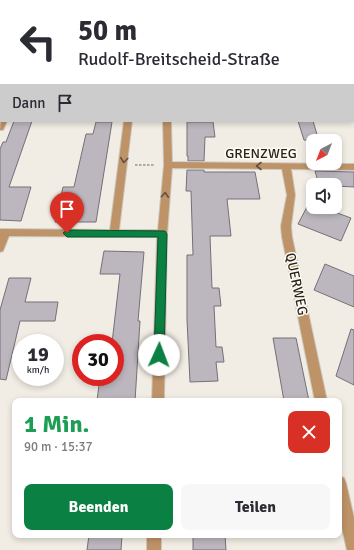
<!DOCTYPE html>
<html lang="de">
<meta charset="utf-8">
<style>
body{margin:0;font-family:Signika,sans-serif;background:#f7f7f7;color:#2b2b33;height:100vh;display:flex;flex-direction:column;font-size:15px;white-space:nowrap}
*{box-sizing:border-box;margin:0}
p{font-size:13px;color:#7c7c81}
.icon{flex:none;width:22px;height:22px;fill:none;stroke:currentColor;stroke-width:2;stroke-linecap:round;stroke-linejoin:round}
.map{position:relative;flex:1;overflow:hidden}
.drawer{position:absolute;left:12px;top:398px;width:330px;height:140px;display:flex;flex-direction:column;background:#fff;border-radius:8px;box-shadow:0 2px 6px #0003}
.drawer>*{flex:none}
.guide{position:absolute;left:0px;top:0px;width:354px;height:122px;box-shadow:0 2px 6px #0003;background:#fff;color:#2b2b33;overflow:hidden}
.needle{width:26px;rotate:222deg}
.controls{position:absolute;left:306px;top:134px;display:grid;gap:8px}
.controls a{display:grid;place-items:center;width:36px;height:36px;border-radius:8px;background:#fff;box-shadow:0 2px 6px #0003;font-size:20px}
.speed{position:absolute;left:12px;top:334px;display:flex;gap:8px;font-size:20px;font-weight:700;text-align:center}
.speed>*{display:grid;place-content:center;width:52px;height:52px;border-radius:50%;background:#fff;box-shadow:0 2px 6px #0003;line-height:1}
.speed small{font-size:10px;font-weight:400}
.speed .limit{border:6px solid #d22;background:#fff;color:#111}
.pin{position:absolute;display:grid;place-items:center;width:34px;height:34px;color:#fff;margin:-41px -17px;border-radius:50% 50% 50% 0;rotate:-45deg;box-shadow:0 0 4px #0007}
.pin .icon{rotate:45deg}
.me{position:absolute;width:44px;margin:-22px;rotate:2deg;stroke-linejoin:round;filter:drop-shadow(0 0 3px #0008)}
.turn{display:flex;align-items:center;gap:14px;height:84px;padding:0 12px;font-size:18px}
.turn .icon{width:52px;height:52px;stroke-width:2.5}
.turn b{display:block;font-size:28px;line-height:34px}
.then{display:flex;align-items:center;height:38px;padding:0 12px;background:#0003;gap:8px;font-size:15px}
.round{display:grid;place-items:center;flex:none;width:42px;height:42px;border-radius:8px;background:#f7f7f7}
.head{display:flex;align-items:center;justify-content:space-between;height:68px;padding:0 12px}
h1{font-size:24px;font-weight:800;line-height:30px;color:#1e9e55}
.action{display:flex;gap:8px;margin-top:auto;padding:8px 12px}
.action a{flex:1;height:46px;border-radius:8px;background:#0b8043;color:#fff;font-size:16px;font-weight:800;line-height:46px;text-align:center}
.action a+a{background:#f7f7f7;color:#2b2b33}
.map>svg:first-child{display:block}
.building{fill:#bcb6be;stroke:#757078}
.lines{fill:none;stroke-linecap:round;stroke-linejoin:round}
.minor-casing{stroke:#ccc9c1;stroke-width:2}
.path{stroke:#adaaa3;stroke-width:2;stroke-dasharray:2.5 1.5;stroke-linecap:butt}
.minor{fill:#be9368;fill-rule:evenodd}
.oneway{stroke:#63513d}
.route{fill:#0b8043;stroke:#07532c}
.labels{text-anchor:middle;stroke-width:3;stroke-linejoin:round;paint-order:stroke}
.street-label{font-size:14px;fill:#262521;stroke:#fffbf1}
</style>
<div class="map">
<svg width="354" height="550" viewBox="0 0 354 550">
<rect width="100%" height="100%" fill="#f1ede4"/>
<!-- building -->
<path class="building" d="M14,121H32L9,187H31L21,221L0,220V149L3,142H6Z
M298,121H313L319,141L304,140Z
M96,122H112L96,222H55L63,187H74L86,134H93Z
M187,122H213L215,137H205L204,161H188V156H187Z
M187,170H204V172H255L260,199H227L231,236H210L212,288H219L221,306H214L216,347H222L224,362H216L218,381L190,382L187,320V255H193L191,191H186Z
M315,171L354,172V187L319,185Z
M309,203L313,204V207H321L351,218L341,241L298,224Z
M104,251L144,252L138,321H140L135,401H97L100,377H115V343H112L120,274H100Z
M325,264L354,276V307L314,290Z
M9,278H31L25,302H58L55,321H20L6,380L0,379V310Z
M351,329L354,330V385L336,376Z
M273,338H296L309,401H284Z
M89,535H122L121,550H87Z
M193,535H225L226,550H193Z"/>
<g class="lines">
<defs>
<path id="minor" d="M175,0H181V1H175Z
M248,0H254V1H248Z
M306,0H312L313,1H307Z
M0,9H1V13H0Z
M353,9H354V13H353Z
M0,75H1V79H0Z
M353,83H354V87H353Z
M1,119V121H7L3,130H0Z
M124,121H132L119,230H158L164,165L163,121H171L172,162L354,164V170L291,169L295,195L291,226L292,237L327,401H315L282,237L281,226L287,195L282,169L172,168L167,234L164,401H152L157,237L9,236L3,251L0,252V229L110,230Z
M339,476L344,478L346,483L354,518V550H347L339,515Z
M147,535H161V550H147Z"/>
</defs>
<!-- minor casing -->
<use href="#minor" class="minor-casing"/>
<!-- path -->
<path class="path" d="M135,165H154"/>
<!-- minor -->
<use href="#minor" class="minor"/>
</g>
<!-- one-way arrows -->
<defs><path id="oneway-chevron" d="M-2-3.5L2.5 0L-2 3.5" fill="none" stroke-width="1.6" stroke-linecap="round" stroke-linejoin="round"/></defs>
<g class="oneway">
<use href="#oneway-chevron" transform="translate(124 160) rotate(97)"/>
<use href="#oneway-chevron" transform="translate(259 166) rotate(-180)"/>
<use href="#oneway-chevron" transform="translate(165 195) rotate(-86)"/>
</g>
<!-- route -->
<path class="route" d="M67,230L165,231L167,234L164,355L163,359L159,360L156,359L154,355L158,237H67L63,233Z"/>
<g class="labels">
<!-- street labels -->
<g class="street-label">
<text x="261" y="158">GRENZWEG</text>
<text transform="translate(297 284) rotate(78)" y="5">QUERWEG</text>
</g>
</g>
</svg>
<div class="controls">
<a><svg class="needle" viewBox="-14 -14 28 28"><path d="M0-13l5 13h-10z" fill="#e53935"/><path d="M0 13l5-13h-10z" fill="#7c7c81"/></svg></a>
<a><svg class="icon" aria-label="sound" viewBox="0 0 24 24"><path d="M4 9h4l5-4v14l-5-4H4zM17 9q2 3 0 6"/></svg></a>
</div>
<div class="speed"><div>19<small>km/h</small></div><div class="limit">30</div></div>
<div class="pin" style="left:67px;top:233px;background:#d93025"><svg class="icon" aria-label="arrive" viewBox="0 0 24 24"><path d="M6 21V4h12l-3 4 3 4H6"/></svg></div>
<svg class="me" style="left:159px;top:355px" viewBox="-20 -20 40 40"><circle r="19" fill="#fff"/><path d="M0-13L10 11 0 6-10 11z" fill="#0b8043"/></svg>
<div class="guide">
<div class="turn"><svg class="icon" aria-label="left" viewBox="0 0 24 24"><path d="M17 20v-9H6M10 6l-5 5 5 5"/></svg><div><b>50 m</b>Rudolf-Breitscheid-Straße</div></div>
<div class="then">Dann<svg class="icon" aria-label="arrive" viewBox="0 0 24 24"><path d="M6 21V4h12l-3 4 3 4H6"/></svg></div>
</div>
<section class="drawer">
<div class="head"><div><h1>1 Min.</h1><p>90 m · 15:37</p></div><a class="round" style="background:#d93025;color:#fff"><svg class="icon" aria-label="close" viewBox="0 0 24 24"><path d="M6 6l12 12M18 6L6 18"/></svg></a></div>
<div class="action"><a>Beenden</a><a>Teilen</a></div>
</section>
</div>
